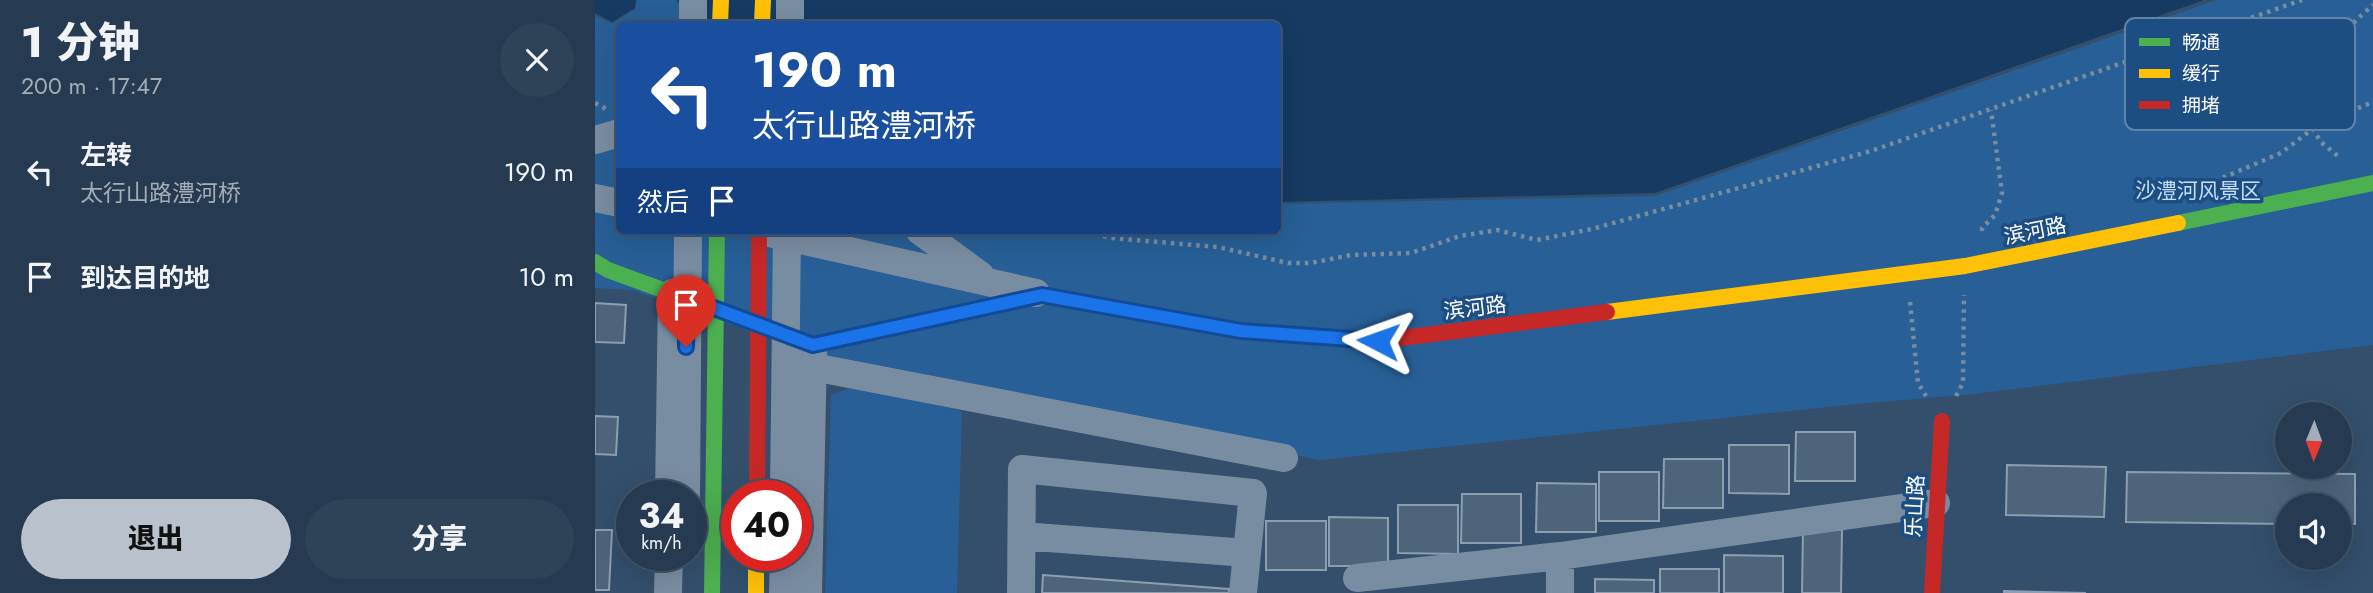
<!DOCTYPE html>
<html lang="zh">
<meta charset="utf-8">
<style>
body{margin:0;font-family:Jost,"Noto Sans SC",sans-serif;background:#2e4258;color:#f1f3f6;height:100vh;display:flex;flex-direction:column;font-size:26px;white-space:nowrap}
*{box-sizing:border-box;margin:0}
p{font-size:23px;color:#a4adb7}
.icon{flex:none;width:38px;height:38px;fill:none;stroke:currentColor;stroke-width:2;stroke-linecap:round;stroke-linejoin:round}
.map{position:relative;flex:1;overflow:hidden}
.drawer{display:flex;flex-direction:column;background:#263b51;width:595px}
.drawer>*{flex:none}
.top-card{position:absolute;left:21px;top:21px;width:665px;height:214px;border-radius:10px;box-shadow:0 7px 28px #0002,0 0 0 2px #425568;background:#1a4fa0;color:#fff;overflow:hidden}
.needle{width:46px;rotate:181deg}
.buttons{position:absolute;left:1680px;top:402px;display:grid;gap:14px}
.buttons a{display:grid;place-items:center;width:77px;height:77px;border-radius:50%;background:#263b51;box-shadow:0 7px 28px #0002,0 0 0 2px #425568;font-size:35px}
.speed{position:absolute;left:21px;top:480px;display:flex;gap:14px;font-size:35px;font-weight:700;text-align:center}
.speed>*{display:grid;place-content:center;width:91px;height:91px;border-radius:50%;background:#263b51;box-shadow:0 7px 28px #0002,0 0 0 2px #425568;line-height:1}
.speed small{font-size:18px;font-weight:400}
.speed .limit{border:10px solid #d22;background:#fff;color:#111}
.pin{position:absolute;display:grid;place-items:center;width:60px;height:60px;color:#fff;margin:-72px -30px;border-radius:50% 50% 50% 0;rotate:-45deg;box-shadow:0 0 7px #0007}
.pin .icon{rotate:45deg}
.me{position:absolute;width:77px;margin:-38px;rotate:274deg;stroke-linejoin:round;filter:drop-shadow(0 0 5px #0008)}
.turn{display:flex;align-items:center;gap:24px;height:147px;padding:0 21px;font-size:32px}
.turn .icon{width:91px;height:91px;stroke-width:2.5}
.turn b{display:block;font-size:49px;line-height:60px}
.then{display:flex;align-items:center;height:66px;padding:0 21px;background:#0003;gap:14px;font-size:26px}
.round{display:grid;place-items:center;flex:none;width:74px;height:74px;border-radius:37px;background:#2e4258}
.summary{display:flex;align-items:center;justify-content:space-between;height:119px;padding:0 21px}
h1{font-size:42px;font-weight:800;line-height:52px}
.action{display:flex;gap:14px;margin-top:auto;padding:14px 21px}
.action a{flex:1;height:80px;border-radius:42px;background:#b8c1cc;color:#111;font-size:28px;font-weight:800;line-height:80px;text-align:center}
.action a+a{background:#2e4258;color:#f1f3f6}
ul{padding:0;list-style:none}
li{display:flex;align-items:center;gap:21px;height:105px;padding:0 21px}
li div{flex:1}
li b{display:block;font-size:26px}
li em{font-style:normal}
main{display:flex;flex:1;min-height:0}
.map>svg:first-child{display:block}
.green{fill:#275f96}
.water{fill:#163a62}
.building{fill:#4d647b;stroke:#8d9eb0;stroke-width:2}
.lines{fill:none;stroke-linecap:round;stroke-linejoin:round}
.path{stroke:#798da2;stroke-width:4.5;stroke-dasharray:3.5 5;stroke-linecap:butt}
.street{stroke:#798da2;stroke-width:28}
.fast{stroke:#4caf50;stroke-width:16}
.slow{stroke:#ffc107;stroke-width:16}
.jam{stroke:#c62828;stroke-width:16}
.street-bridge{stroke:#798da2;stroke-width:28}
.fast-bridge{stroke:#4caf50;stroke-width:16}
.jam-bridge{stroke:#c62828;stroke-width:16}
.route-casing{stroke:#114b97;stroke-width:18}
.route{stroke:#1a73e8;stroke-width:12}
.labels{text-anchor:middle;stroke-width:7;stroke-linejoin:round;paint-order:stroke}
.park-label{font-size:21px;fill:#c7dff8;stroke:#1c4e83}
.street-label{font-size:21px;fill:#fff;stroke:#1c4e83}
.key{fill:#1c4e83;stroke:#6083a8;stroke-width:2}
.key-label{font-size:19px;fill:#fff}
</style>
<main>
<section class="drawer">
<div class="summary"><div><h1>1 分钟</h1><p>200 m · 17:47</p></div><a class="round"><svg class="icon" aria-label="close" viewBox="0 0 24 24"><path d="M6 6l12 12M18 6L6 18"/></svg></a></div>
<ul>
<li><svg class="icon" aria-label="left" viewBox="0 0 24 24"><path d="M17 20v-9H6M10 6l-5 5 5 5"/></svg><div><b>左转</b><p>太行山路澧河桥</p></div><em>190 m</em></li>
<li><svg class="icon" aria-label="arrive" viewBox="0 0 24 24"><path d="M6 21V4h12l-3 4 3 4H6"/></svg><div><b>到达目的地</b></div><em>10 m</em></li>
</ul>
<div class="action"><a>退出</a><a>分享</a></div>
</section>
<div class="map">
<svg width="1778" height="593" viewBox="0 0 1778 593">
<rect width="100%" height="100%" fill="#334f6c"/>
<!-- green -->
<path class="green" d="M42,0H80L99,24H24V231H682L683,204L1060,196L1621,0H1778V345L1370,395L1272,403L725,460L253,365L37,290L0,288V15L17,24L40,9Z
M260,386L367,411L362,593H230L236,395Z"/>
<!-- water -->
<path class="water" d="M0,0H41L40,8L17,22L0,13Z
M82,0H1609L1060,193L683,202L682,24H101Z"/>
<!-- building -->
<path class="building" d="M0,303L31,305L29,343L0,342Z
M0,416L23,417L21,455L0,454Z
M1201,432H1260V481H1200Z
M1134,445H1194V494L1134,493Z
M1069,459H1128V508H1068Z
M1412,465L1511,467L1509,517L1411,515Z
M1004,472H1064V521H1004Z
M1532,472L1760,474V524H1745V506H1692V524L1531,522Z
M942,483L1001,484V532H941Z
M867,494H926V543H866Z
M803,505H863V554L803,553Z
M734,517L793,518V566H734Z
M671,521H731V570H671Z
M1208,529L1247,530L1246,593H1207Z
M0,530H17L14,590H0Z
M1129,555L1188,556V593H1129Z
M1065,569H1124V593H1065Z
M448,575L634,589V593H447Z
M1000,579L1059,580V593H1000Z
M1409,591L1491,593H1409Z"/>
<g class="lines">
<!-- path -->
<path class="path" d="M0,103L13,110
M1724,124C1721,118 1715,110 1713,104C1705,70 1755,25 1778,5
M1718,128L1725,141L1744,157
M1620,181L1686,153L1724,124L1778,102
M492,231L516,238L623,247L693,263H716L756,255L816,253L865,236L902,230L942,240L997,229L1276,151L1707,0
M1387,231V228L1400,215L1407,193L1396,110
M1315,302L1323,383L1331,396
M1361,396L1368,383L1369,295"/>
<!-- street -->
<path class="street" d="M98,24V0
M195,24V0
M0,140L24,133
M0,198L24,203
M325,231L385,275
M170,232L441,293
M218,367L689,458
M74,495L77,293
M427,536L652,553
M762,578L965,556L1341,503
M73,593L74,555
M188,593L189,555
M213,593L218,351
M426,593L427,469L658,493L648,593
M965,593V556"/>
<!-- fast -->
<path class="fast" d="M1583,223L1778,183
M0,262L13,270L218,345L258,336"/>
<!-- slow -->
<path class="slow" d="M125,24L126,0
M167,24L168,0
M1012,312L1370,266L1583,223
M258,336L447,295L563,316
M161,555V593"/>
<!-- jam -->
<path class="jam" d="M563,316L646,331L783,341L1012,312
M1337,593L1347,421"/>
<!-- street-bridge -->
<path class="street-bridge" d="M91,495L93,231
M189,495L192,231"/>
<!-- fast-bridge -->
<path class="fast-bridge" d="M117,593L122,231"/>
<!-- jam-bridge -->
<path class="jam-bridge" d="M162,495L164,231"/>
</g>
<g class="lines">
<defs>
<path id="route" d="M91,347L92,298L218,345L447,295L646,331L783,341"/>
</defs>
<!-- route casing -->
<use href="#route" class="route-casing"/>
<!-- route -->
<use href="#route" class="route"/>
</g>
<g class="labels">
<!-- park labels -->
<g class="park-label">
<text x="1603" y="198">沙澧河风景区</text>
</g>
<!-- street labels -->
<g class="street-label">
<text transform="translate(1440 231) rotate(-11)" y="7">滨河路</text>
<text transform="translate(880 308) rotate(-7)" y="7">滨河路</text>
<text transform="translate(1320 506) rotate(-87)" y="7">乐山路</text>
</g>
</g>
<!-- legend -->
<rect x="1530" y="18" width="230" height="112" rx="10" class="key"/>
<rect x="1544" y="38" width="31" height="8" fill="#4caf50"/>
<rect x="1544" y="69" width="31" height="9" fill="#ffc107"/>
<rect x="1544" y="101" width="31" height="8" fill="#c62828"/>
<g class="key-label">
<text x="1587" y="49">畅通</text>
<text x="1587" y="80">缓行</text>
<text x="1587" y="112">拥堵</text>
</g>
</svg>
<div class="buttons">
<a><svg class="needle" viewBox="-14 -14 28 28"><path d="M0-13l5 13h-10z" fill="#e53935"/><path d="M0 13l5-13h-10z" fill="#a4adb7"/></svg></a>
<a><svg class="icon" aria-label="sound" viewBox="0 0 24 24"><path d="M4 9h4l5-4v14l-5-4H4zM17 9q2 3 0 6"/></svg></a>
</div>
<div class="speed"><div>34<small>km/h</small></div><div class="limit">40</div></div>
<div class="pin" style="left:91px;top:347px;background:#d93025"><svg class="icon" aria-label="arrive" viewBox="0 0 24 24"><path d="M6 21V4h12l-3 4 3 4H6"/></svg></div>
<svg class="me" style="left:783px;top:341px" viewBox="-20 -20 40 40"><path d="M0-17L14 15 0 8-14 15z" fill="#1a73e8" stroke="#fff" stroke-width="4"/></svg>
<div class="top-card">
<div class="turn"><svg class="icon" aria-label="left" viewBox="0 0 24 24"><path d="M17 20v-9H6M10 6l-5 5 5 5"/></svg><div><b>190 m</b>太行山路澧河桥</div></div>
<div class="then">然后<svg class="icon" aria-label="arrive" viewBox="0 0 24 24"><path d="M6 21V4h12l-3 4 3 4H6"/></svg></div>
</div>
</div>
</main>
